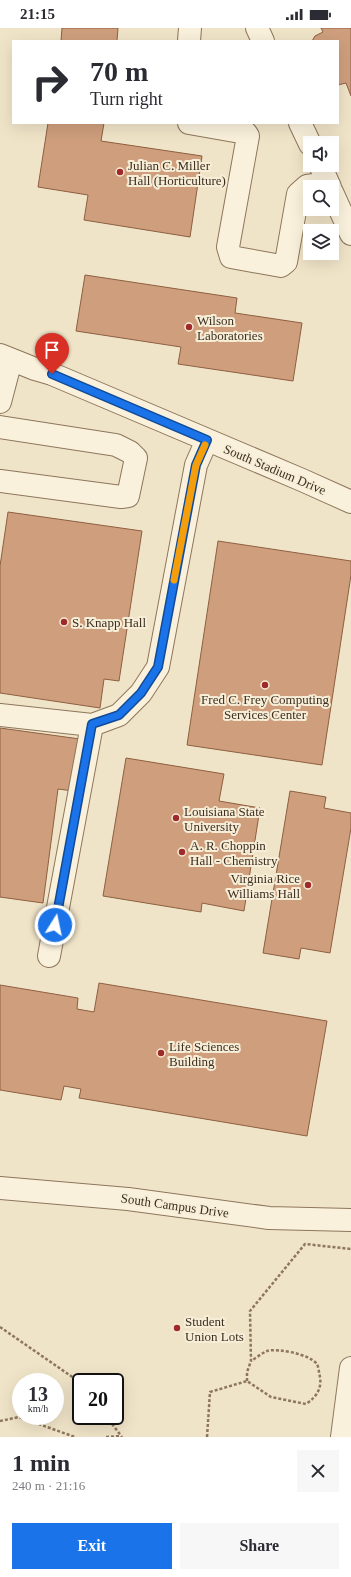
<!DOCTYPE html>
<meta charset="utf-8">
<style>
body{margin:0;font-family:"Times New Roman",serif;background:#f7f7f7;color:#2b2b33;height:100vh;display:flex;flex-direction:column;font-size:15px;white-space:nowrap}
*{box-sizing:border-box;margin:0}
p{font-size:13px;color:#7c7c81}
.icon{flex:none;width:22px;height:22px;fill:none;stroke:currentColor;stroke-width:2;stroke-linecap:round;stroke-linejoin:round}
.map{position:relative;height:1409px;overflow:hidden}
.drawer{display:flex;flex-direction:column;background:#fff;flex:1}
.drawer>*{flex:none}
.banner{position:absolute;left:12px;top:12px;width:327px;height:84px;border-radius:0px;box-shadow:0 4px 16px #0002;background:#fff;color:#2b2b33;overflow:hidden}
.buttons{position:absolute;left:303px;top:108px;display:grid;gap:8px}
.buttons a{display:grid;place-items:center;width:36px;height:36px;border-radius:0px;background:#fff;box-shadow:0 4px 16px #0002;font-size:20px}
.speed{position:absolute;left:12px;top:1345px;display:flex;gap:8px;font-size:20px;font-weight:700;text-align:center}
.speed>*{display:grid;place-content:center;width:52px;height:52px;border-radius:50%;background:#fff;box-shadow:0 4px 16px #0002;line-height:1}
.speed small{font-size:10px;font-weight:400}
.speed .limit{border:2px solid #111;border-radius:6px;background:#fff;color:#111}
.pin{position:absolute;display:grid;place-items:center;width:34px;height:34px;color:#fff;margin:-41px -17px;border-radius:50% 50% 50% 0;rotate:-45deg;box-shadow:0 0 4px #0007}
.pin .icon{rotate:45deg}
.me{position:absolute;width:44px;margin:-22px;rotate:10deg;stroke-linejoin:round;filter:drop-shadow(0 0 3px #0008)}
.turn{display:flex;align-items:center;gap:14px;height:84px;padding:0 12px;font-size:18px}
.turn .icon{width:52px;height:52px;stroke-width:2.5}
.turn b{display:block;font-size:28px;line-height:34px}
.round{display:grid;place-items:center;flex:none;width:42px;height:42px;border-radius:0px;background:#f7f7f7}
.headline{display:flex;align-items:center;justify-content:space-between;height:68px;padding:0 12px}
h1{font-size:24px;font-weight:600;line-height:30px}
.cta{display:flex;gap:8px;margin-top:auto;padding:8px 12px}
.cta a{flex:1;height:46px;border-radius:0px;background:#1a73e8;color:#fff;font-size:16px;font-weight:600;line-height:46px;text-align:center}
.cta a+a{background:#f7f7f7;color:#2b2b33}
.status{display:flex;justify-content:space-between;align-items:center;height:28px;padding:0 20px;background:#fff;direction:ltr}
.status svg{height:11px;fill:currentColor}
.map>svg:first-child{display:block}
.building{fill:#cf9f7d;stroke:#8d5f41}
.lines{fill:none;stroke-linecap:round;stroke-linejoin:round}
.minor-casing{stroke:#8d765c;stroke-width:24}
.path{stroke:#8d765c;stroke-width:2.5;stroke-dasharray:3 2;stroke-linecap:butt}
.minor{stroke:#faf1dc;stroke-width:22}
.route-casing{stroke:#114b97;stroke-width:10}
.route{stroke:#1a73e8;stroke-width:7}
.slow{stroke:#f59e0b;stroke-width:7}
.poi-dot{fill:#9e2a2b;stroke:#f7eed8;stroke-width:1.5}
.labels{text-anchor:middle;stroke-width:4;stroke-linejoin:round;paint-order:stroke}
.poi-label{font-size:13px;fill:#3d2e20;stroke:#f7eed8;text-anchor:start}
.street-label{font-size:13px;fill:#3d2e20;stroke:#f7eed8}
</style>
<div class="status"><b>21:15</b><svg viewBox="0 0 49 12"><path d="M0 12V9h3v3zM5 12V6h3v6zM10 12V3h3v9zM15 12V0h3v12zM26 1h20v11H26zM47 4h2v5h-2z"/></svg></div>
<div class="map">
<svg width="351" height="1409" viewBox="0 0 351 1409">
<rect width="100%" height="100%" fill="#f0e4c8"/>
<!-- building -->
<path class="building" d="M62,0H118L117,13H61Z
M321,0H351V68L346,55L338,57V13H312L315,8L323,4Z
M48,95H104L101,113L202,128L190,209L84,192L88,167L38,159Z
M85,247L237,270L235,285L302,295L293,353L178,336L181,319L76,303Z
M8,484L142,503L119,653L104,651L100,680L0,665V538Z
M218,513L351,533V547L322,737L187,717Z
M0,700L80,711L73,763L58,761L43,875L0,869Z
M126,730L224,746L219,773L260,780L244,883L202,875L201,884L103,868Z
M290,763L326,769L324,780L351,785V800L330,925L301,920L299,931L263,925Z
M99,955L327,993L307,1108L79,1070L81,1061L64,1058L61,1072L0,1062V957L78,970L77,981L94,984Z"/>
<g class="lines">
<defs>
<path id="minor" d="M257,0L263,13
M189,13L190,0
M189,95L246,105L248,108L228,219L231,229L281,238L286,234L298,166L307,158L328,155
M300,95L310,116
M320,137L330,159
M332,164L351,206
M0,327L35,341L52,346L302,452L351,474
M0,374L11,332
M0,399L116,417L130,424L136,430L128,468L121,469L0,453
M0,687L92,697L119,687L141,665L158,639L196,437L207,412
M49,928L92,697
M0,1160L128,1171L269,1190L351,1192
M342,1409L351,1340"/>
</defs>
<!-- minor casing -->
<use href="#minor" class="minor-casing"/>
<!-- path -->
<path class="path" d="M0,1299L81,1355
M247,1353V1344L251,1333L250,1283L305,1216L351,1221
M106,1388L122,1409
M0,1393L19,1389L75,1409
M106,1409L120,1408
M207,1409L210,1364L247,1353L271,1369L306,1376C318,1368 323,1358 319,1345C319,1342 318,1338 317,1336C309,1326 278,1320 267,1323C262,1325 256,1330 251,1333"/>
<!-- minor -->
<use href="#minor" class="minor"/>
</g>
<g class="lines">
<defs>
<path id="route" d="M52,346L207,412L196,437L158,639L141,665L119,687L92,696L55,897"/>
</defs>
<!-- route casing -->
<use href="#route" class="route-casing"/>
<!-- route -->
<use href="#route" class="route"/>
<!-- slow -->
<path class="slow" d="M174,552L196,437L205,417"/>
</g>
<!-- markers -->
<g class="poi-dot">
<circle cx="120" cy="144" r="4"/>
<circle cx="189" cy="299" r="4"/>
<circle cx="64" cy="594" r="4"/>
<circle cx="265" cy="657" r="4"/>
<circle cx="176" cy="790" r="4"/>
<circle cx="182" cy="824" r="4"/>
<circle cx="308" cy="857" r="4"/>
<circle cx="161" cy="1025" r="4"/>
<circle cx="177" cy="1300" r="4"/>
</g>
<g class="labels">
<!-- poi labels -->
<g class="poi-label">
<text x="128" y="142">Julian C. Miller<tspan x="128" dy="15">Hall (Horticulture)</tspan></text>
<text x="197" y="297">Wilson<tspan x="197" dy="15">Laboratories</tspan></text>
<text x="72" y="599">S. Knapp Hall</text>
<text x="265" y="676" text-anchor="middle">Fred C. Frey Computing<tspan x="265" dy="15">Services Center</tspan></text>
<text x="184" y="788">Louisiana State<tspan x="184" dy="15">University</tspan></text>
<text x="190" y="822">A. R. Choppin<tspan x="190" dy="15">Hall - Chemistry</tspan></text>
<text x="300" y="855" text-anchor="end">Virginia Rice<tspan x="300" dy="15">Williams Hall</tspan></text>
<text x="169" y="1023">Life Sciences<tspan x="169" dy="15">Building</tspan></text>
<text x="185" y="1298">Student<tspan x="185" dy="15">Union Lots</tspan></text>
</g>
<!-- street labels -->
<g class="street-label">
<text transform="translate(275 441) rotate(23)" y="5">South Stadium Drive</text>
<text transform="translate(175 1177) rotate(8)" y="5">South Campus Drive</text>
</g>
</g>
</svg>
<div class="buttons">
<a><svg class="icon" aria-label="sound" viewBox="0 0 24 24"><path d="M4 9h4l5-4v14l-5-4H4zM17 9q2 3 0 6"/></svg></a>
<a><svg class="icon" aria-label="search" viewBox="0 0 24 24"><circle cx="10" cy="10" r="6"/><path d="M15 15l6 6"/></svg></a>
<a><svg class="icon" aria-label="layers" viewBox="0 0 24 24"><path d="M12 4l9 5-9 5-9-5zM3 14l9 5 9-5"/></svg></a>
</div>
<div class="speed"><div>13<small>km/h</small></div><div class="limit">20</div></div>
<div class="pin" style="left:52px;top:346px;background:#d93025"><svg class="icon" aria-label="arrive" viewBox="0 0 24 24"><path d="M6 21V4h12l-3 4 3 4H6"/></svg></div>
<svg class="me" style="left:55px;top:897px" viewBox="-20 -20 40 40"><circle r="17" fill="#1a73e8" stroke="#fff" stroke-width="3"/><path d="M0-11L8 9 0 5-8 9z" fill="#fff"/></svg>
<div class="banner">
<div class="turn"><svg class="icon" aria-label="right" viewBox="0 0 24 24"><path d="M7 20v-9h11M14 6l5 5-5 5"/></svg><div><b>70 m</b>Turn right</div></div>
</div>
</div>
<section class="drawer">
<div class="headline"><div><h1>1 min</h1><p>240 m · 21:16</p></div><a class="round"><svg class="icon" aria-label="close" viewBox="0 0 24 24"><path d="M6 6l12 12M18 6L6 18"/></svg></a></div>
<div class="cta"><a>Exit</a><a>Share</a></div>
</section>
